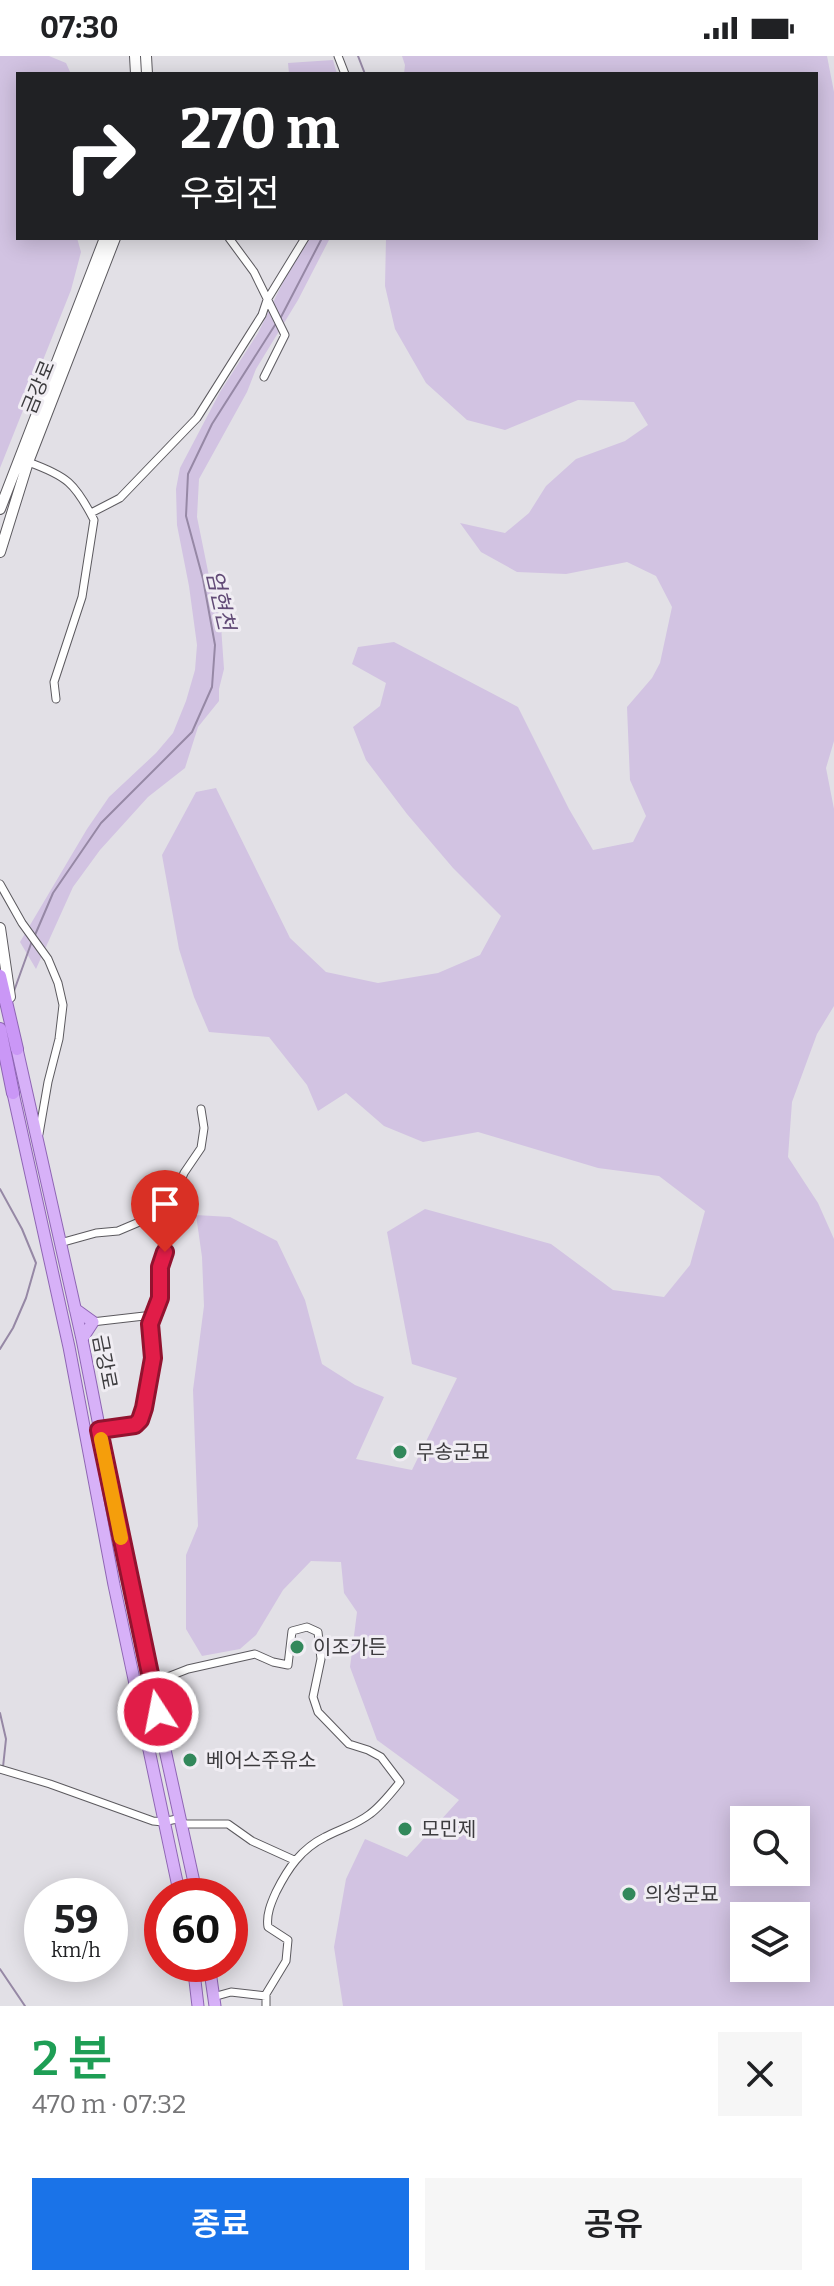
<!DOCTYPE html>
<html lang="ko">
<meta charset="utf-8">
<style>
body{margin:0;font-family:Bitter,"Noto Sans KR",serif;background:#f6f6f6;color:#202124;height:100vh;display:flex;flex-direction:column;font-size:30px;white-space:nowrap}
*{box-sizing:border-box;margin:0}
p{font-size:26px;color:#757577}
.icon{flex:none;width:44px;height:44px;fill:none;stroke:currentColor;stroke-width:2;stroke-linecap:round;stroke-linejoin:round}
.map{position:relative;height:1950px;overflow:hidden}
.drawer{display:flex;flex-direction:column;background:#fff;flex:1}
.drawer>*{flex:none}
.top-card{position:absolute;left:16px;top:16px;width:802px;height:168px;border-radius:0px;box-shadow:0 4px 20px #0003;background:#202124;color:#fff;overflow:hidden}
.controls{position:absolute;left:730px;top:1750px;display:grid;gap:16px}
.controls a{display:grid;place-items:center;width:80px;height:80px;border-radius:0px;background:#fff;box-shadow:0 4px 20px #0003;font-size:40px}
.speed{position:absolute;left:24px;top:1822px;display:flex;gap:16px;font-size:40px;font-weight:700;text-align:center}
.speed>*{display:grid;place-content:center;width:104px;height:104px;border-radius:50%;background:#fff;box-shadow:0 4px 20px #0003;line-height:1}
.speed small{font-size:20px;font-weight:400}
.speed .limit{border:12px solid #d22;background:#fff;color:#111}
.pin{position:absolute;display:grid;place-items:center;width:68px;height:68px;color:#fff;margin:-82px -34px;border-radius:50% 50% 50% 0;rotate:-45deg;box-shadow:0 0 8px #0007}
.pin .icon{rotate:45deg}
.me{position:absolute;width:88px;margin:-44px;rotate:349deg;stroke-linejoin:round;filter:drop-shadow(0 0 6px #0008)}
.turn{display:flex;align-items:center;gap:28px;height:168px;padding:0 32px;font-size:36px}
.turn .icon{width:104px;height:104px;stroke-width:2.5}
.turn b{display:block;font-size:56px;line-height:68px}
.round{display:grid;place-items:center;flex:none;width:84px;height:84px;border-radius:0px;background:#f6f6f6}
.head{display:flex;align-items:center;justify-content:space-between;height:136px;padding:0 32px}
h1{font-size:48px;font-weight:600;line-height:60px;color:#1e9e55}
.action{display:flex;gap:16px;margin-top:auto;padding:16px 32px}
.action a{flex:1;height:92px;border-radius:0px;background:#1a73e8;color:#fff;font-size:32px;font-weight:600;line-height:92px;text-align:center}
.action a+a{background:#f6f6f6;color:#202124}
.status{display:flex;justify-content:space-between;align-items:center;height:56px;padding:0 40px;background:#fff;direction:ltr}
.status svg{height:22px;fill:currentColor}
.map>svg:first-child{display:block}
.green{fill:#d2c3e2;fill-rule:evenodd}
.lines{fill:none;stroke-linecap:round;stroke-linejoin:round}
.stream{stroke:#9688a5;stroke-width:2}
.minor-casing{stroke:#5c5a5f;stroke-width:9}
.secondary-casing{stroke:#5c5a5f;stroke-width:12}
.primary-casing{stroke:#8f66b4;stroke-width:13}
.trunk-casing{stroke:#8f66b4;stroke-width:14}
.minor{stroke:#fff;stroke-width:7}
.secondary{stroke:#fff;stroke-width:10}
.primary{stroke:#d7b1f8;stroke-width:11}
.trunk{stroke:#ca97f6;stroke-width:12}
.route-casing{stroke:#92132f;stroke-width:20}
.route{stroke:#e11d48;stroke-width:14}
.slow{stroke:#f59e0b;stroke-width:14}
.poi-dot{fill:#32885b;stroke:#f0edf3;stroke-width:3}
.labels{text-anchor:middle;stroke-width:6;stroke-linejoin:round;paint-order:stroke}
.street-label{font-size:20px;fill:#3c3b3e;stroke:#f0edf3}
.poi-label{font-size:20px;fill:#3c3b3e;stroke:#f0edf3;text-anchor:start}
.water-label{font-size:22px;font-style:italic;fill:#614a76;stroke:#f0edf3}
</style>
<div class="status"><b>07:30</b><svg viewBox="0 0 49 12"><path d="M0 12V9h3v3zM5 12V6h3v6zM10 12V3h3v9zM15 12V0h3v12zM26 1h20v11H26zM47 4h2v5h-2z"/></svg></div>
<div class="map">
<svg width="834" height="1950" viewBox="0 0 834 1950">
<rect width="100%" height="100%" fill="#e2e0e6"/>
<!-- green -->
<path class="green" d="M0,0H49L66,7L71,18H18V182H77L81,196L71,234L0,412Z
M402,0H827L834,36V685L826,712L834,753V950L817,978L792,1046L788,1101L818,1147L834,1183V1950H343L334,1891L346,1823L365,1783L407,1801L459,1744L377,1684L350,1611L357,1556L344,1537L341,1506L311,1505L283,1534L256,1579L240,1593L202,1600L186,1573V1499L198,1470L193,1334L204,1250L202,1201L196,1159L230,1161L277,1185L305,1244L322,1308L355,1329L384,1341L356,1403L412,1414L457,1322L412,1308L387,1176L425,1153L551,1188L613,1234L664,1241L690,1209L705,1155L659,1120L598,1112L478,1076L423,1086L384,1070L346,1037L318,1055L307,1029L269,981L209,976L194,941L179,893L162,799L196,736L216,732L290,882L326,916L378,927L438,917L480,899L501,860L453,812L407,758L366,704L353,671L380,650L386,627L352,608L358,591L394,586L518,651L569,753L593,794L633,786L646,760L630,724L627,651L652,622L660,607L672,551L656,520L627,506L566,518L517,516L481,496L460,467L505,477L529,457L546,430L576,403L625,385L648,369L634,346L578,344L505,374L467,364L426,327L395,273L385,230L386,182H816V18H404L405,9ZM744,1764H796V1816H744ZM796,1860V1912H744V1860Z
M333,4L337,18H289L288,7Z
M308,182H330L298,244L256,313L247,336L199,423L197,461L212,535L221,570L224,613L219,633V645L198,671L185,712L148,741L100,794L73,831L36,913L20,886L87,773L109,741L156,697L173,677L186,645L195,614L197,589L189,530L177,469L176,433L180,412L220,336L258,277L286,220Z"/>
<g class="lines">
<!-- stream -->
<path class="stream" d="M358,0L365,18
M281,261L322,182
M35,879L53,837L101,767L192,676L212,631L215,589L203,523L186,460L188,418L212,368L275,269
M14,935L32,885
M0,1133L22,1173L36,1207L26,1242L13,1272L0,1293
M0,1657L6,1683L3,1711
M0,1913L25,1950"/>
<defs>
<path id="minor" d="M338,0L345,18
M229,182L254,216L285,279L264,321
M28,406C67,420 75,427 94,464L82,541L54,626L56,643
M91,457L120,442L197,362L262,259L267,244L305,182
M0,828L22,867L48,903L58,927L63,949L59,983L48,1026L39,1078
M60,1187L96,1177L118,1175L144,1164L159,1145L178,1132L184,1117L201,1092L204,1072L201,1053
M92,1266L153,1259
M99,1374L135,1369L140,1364L144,1352L153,1302L150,1268L160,1242V1211L165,1196L166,1180L163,1171L153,1155
M153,1632L165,1622L188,1613L255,1598L273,1606L288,1609L292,1575L307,1571L318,1576L321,1603L313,1641L318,1656L349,1688L368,1694L381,1701L400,1726C391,1737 381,1750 370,1758C356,1769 340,1773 325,1781C301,1793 288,1812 276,1836C271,1847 266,1859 268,1871L288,1884L286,1905L266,1938V1950
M0,1713L50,1728L153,1765L163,1766L181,1762
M182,1768H228L252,1785L294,1804
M213,1941L231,1936L266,1940"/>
<path id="secondary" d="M135,0L136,18
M146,0L147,18
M0,453L105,182
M0,496L28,406L115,182
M0,872L10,941"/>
<path id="primary" d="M17,993L82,1283L127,1513L144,1585L162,1680L197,1840
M13,1037L69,1291L114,1529L180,1840
M75,1253L93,1266L82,1283
M193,1908L198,1950
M209,1908L215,1950"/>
<path id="trunk" d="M0,920L17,993
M0,973L13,1037"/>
</defs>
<!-- minor casing -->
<use href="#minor" class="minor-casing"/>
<!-- secondary casing -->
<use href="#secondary" class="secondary-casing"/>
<!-- primary casing -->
<use href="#primary" class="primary-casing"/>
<!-- trunk casing -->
<use href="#trunk" class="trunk-casing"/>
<!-- minor -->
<use href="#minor" class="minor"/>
<!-- secondary -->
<use href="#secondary" class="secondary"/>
<!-- primary -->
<use href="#primary" class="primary"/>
<!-- trunk -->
<use href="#trunk" class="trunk"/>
</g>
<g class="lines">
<defs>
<path id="route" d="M158,1656L99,1374L135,1369L140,1364L144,1352L153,1302L150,1268L160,1242V1211L165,1196"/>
</defs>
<!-- route casing -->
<use href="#route" class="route-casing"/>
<!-- route -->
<use href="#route" class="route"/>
<!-- slow -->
<path class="slow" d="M101,1383L121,1482"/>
</g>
<!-- markers -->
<g class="poi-dot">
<circle cx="400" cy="1396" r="8"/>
<circle cx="297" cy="1591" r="8"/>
<circle cx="190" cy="1704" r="8"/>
<circle cx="405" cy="1773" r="8"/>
<circle cx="629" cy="1838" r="8"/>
</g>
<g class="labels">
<!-- street labels -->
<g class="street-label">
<text transform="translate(38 331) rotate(-68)" y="7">금강로</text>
<text transform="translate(105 1306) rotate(79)" y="7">금강로</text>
</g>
<!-- poi labels -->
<g class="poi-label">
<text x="416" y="1403">무송군묘</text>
<text x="313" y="1598">이조가든</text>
<text x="206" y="1711">베어스주유소</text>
<text x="421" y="1780">모민제</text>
<text x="645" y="1845">의성군묘</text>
</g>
<!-- water labels -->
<g class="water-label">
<text transform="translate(221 544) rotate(77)" y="8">엄현천</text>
</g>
</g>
</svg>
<div class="controls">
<a><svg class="icon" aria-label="search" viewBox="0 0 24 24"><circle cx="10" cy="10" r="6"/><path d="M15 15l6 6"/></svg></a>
<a><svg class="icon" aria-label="layers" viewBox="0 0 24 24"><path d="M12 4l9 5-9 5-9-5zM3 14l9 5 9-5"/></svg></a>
</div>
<div class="speed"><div>59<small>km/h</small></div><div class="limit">60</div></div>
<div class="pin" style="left:165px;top:1196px;background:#d93025"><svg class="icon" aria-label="arrive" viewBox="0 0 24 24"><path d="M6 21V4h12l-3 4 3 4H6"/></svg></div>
<svg class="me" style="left:158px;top:1656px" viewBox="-20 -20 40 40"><circle r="17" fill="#e11d48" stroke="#fff" stroke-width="3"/><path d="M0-11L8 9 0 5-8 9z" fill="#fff"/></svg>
<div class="top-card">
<div class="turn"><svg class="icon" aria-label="right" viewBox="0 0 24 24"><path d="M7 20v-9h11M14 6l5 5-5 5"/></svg><div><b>270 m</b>우회전</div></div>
</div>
</div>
<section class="drawer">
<div class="head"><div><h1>2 분</h1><p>470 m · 07:32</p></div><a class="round"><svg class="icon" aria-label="close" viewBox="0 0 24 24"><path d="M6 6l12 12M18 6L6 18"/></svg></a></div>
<div class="action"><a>종료</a><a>공유</a></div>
</section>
